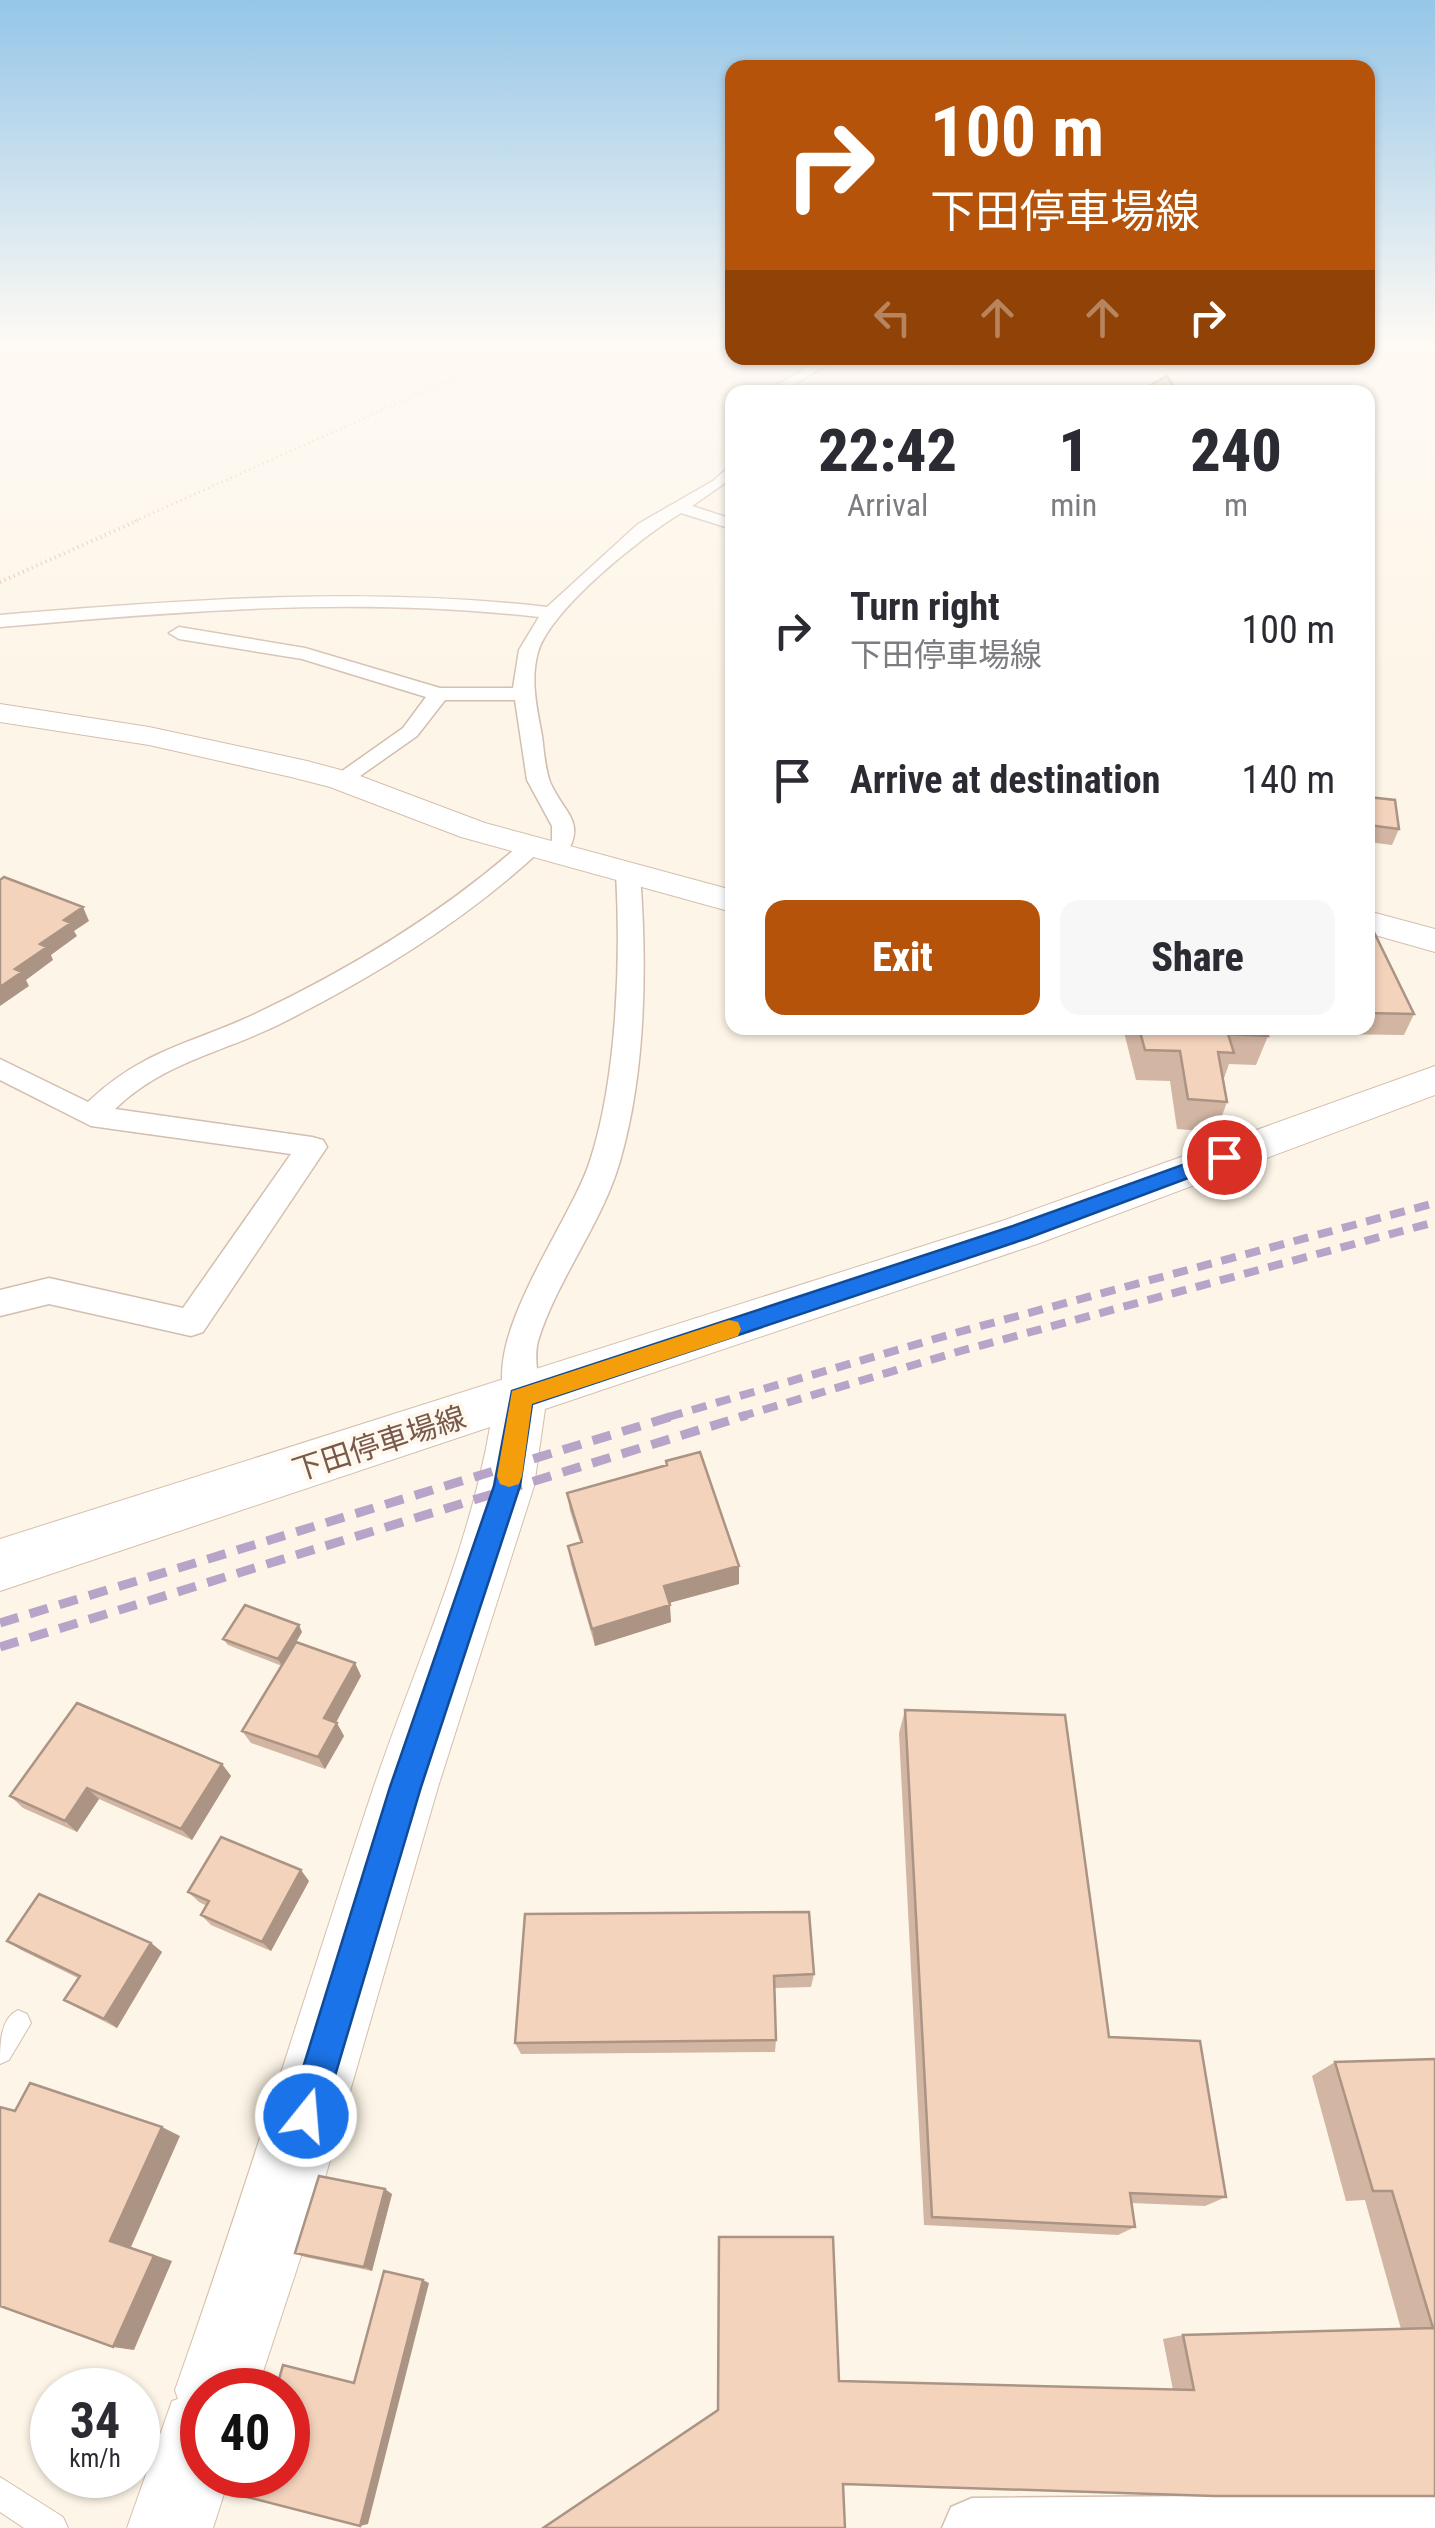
<!DOCTYPE html>
<meta charset="utf-8">
<style>
body{margin:0;font-family:"Roboto Condensed","Noto Sans JP",sans-serif;background:#f7f7f7;color:#2b2b33;height:100vh;display:flex;flex-direction:column;font-size:38px;white-space:nowrap}
*{box-sizing:border-box;margin:0}
p{font-size:32px;color:#7c7c81}
.icon{flex:none;width:55px;height:55px;fill:none;stroke:currentColor;stroke-width:2;stroke-linecap:round;stroke-linejoin:round}
.map{position:relative;flex:1;overflow:hidden}
.sheet{position:absolute;left:725px;top:385px;width:650px;height:650px;display:flex;flex-direction:column;background:#fff;border-radius:20px;box-shadow:0 2px 8px #0004}
.sheet>*{flex:none}
.guide{position:absolute;left:725px;top:60px;width:650px;height:305px;border-radius:20px;box-shadow:0 2px 8px #0004;background:#b45309;color:#fff;overflow:hidden}
.speed{position:absolute;left:30px;top:2368px;display:flex;gap:20px;font-size:50px;font-weight:700;text-align:center}
.speed>*{display:grid;place-content:center;width:130px;height:130px;border-radius:50%;background:#fff;box-shadow:0 2px 8px #0004;line-height:1}
.speed small{font-size:25px;font-weight:400}
.speed .limit{border:15px solid #d22;background:#fff;color:#111}
.pin{position:absolute;display:grid;place-items:center;width:85px;height:85px;color:#fff;margin:-42px;border:5px solid #fff;border-radius:50%;box-shadow:0 2px 10px #0007}
.me{position:absolute;width:110px;margin:-55px;rotate:17deg;stroke-linejoin:round;filter:drop-shadow(0 0 8px #0008)}
.turn{display:flex;align-items:center;gap:35px;height:210px;padding:0 40px;font-size:45px}
.turn .icon{width:130px;height:130px;stroke-width:2.5}
.turn b{display:block;font-size:70px;line-height:85px}
.lanes{display:flex;align-items:center;height:95px;padding:0 40px;background:#0003;justify-content:center;gap:50px;direction:ltr}
.lanes .off{opacity:.35}
.eta{display:flex;justify-content:space-evenly;align-items:center;height:170px;text-align:center}
.eta b{font-size:60px;font-weight:800;line-height:70px}
.primary-button{display:flex;gap:20px;margin-top:auto;padding:20px 40px}
.primary-button a{flex:1;height:115px;border-radius:20px;background:#b45309;color:#fff;font-size:40px;font-weight:800;line-height:115px;text-align:center}
.primary-button a+a{background:#f7f7f7;color:#2b2b33}
ul{padding:0;list-style:none}
li{display:flex;align-items:center;gap:30px;height:150px;padding:0 40px}
li div{flex:1}
li b{display:block;font-size:38px}
li em{font-style:normal}
.map>svg:first-child{display:block}
.lines{fill:none;stroke-linecap:round;stroke-linejoin:round}
.lane-casing{stroke:#d3beaf;stroke-width:2}
.street-casing{stroke:#d3beaf;stroke-width:3}
.secondary-casing{stroke:#d6beac;stroke-width:2}
.path-far1{stroke:#d9b6a0;stroke-width:2.5;stroke-dasharray:1 4;stroke-linecap:butt}
.path{stroke:#d9b6a0;stroke-width:4;stroke-dasharray:1 4;stroke-linecap:butt}
.lane{fill:#fff;fill-rule:evenodd}
.street{fill:#fff;fill-rule:evenodd}
.secondary{fill:#fff;fill-rule:evenodd}
.rail-far1{stroke:#b8a4c8;stroke-width:8;stroke-dasharray:15 10;stroke-linecap:butt}
.rail{stroke:#b8a4c8;stroke-width:9;stroke-dasharray:19 12;stroke-linecap:butt}
.wall{fill:#d2b5a3}
.shaded-wall{fill:#ab9484}
.building{fill:#f4d3bd;stroke:#ab9484;stroke-width:2.5}
.route{fill:#1a73e8;stroke:#114b97;stroke-width:2.5}
.slow{fill:#f59e0b}
.labels{text-anchor:middle;stroke-width:8;stroke-linejoin:round;paint-order:stroke}
.street-label{font-size:30px;fill:#795a4a;stroke:#fff8ee}
</style>
<div class="map">
<svg width="1435" height="2528" viewBox="0 0 1435 2528">
<rect width="100%" height="100%" fill="#fdf5e7"/>
<g class="lines">
<defs>
<path id="lane" d="M18,2010L27,2014L31,2023L9,2060L0,2064C0,2043 0,2019 18,2010Z
M0,2477L63,2517L68,2528H24L0,2512Z"/>
<path id="street" d="M823,358H839L781,392H765Z
M732,464V478L692,506L732,519V529L681,513C641,537 551,609 538,652C530,681 537,708 542,736C544,751 545,768 550,782C564,814 588,822 564,857L556,859L544,852L552,840V826L527,780L515,700H445L417,736L343,788L332,781L335,776L403,728L426,697L302,659L179,639L169,633L179,627L305,648L440,688H513L519,650L539,617C359,596 180,611 0,627V615C183,600 364,586 547,607L638,524L713,481Z
M532,839L544,846L540,851C462,923 373,977 278,1025C220,1053 162,1063 115,1109L312,1137L323,1140L327,1147L203,1332L191,1336L49,1304L0,1316V1290L49,1278L183,1308L291,1154L91,1126L0,1080V1059L88,1102C144,1049 189,1045 255,1014C352,968 443,913 524,841Z
M628,866L640,873C647,966 646,1071 620,1161C602,1224 557,1279 538,1341C532,1363 544,1387 533,1408L521,1413L509,1408C476,1343 569,1226 590,1161C617,1078 621,960 616,873Z
M1435,2494V2528H942L951,2507L972,2498Z"/>
<path id="secondary" d="M0,704L149,727L307,761L352,773L485,823L732,890V912L461,837L330,787L291,777L149,745L0,722Z
M1368,911L1435,929V952L1368,933Z
M1435,1066V1095L1037,1244L545,1409L534,1486L438,1787L311,2226L257,2390H202V2475H230L213,2528H127L172,2401L178,2399L175,2390C246,2190 307,1987 374,1786C414,1668 469,1550 490,1427L0,1591V1539L1005,1220Z"/>
</defs>
<!-- lane casing -->
<use href="#lane" class="lane-casing"/>
<!-- street casing -->
<use href="#street" class="street-casing"/>
<!-- secondary casing -->
<use href="#secondary" class="secondary-casing"/>
<!-- path-far1 -->
<path class="path-far1" d="M906,392L945,370L987,358
M135,521L529,344"/>
<!-- path -->
<path class="path" d="M0,582L141,519"/>
<!-- lane -->
<use href="#lane" class="lane"/>
<!-- street -->
<use href="#street" class="street"/>
<!-- secondary -->
<use href="#secondary" class="secondary"/>
<!-- rail-far1 -->
<path class="rail-far1" d="M668,1417L955,1333L1435,1203
M739,1417L957,1352L1435,1222"/>
<!-- rail -->
<path class="rail" d="M0,1623L676,1415
M0,1647L747,1415"/>
</g>
<!-- wall -->
<path class="wall" d="M1368,797L1399,829L1392,845L1368,842Z
M1368,922L1414,1014L1404,1035L1330,1034L1327,1028H1368Z
M1123,1028H1265L1268,1036L1256,1065L1229,1064L1223,1081L1227,1102L1216,1132L1177,1129L1170,1081L1136,1080Z
M666,1461L739,1566V1584L669,1603L671,1622L595,1646L571,1564L568,1546L580,1542L570,1511L567,1493L666,1465Z
M302,1632L296,1642L355,1663L361,1676L336,1723L344,1736L325,1769L251,1743L242,1731L282,1666L228,1645L223,1639Z
M905,1710L1109,2037L1226,2197L1205,2206L1131,2203L1135,2227L1118,2235L924,2225L899,1733Z
M222,1764L231,1776L192,1840L99,1799L77,1832L23,1808L10,1796Z
M309,1881L271,1951L211,1925L201,1915L207,1906L199,1902L188,1892Z
M525,1914L814,1974L811,1987L775,1988L776,2040L775,2052L521,2054L515,2043Z
M7,1941L151,1943L162,1952L117,2028L78,2008L64,2000L78,1978L21,1950Z
M1435,2059V2496L839,2381L1173,2390L1163,2339L1183,2335L1401,2329L1365,2200L1346,2201L1312,2076L1335,2062Z
M392,2194L372,2271L305,2257L295,2253Z"/>
<!-- shaded-wall -->
<path class="shaded-wall" d="M83,907L89,921L74,931L77,936L51,955L53,960L26,980L29,986L0,1006V987L15,969L64,920Z
M739,1566V1584L665,1604L664,1586Z
M670,1605L671,1622L595,1646L592,1629Z
M299,1625L302,1632L282,1666L278,1659Z
M355,1663L361,1676L331,1731L324,1718Z
M337,1723L344,1736L325,1769L318,1757Z
M222,1764L231,1776L192,1840L181,1829Z
M87,1788L99,1799L77,1832L65,1821Z
M301,1870L309,1881L271,1951L262,1942Z
M151,1943L162,1952L117,2028L104,2019Z
M162,2127L180,2136L131,2247L172,2261L134,2350L113,2347L110,2241Z
M385,2189L392,2194L372,2271L364,2267Z
M423,2280L429,2283L368,2524L360,2526Z"/>
<!-- building -->
<path class="building" d="M1167,376L1177,392H1138Z
M1368,797L1395,800L1399,829L1368,825Z
M4,877L83,907L64,920L71,923L40,944L47,947L15,969L22,972L0,987V880Z
M1368,922H1369L1414,1014L1368,1013Z
M1139,1028H1226L1228,1034V1028H1265L1268,1036L1228,1034L1234,1053L1218,1052L1227,1102L1188,1099L1180,1051L1145,1050Z
M700,1452L739,1566L664,1586L670,1605L592,1629L568,1546L582,1542L567,1493L667,1465L666,1461Z
M245,1605L299,1625L278,1659L223,1639Z
M296,1642L355,1663L324,1718L337,1723L318,1757L242,1731Z
M77,1703L222,1764L181,1829L87,1788L65,1821L10,1796Z
M905,1710L1065,1715L1109,2037L1200,2041L1226,2197L1130,2193L1135,2227L932,2217Z
M221,1837L301,1870L262,1942L201,1915L209,1901L188,1892Z
M39,1894L151,1943L104,2019L64,2000L80,1976L7,1941Z
M809,1912L814,1974L774,1976L776,2040L515,2043L525,1914Z
M1435,2059V2496H1214L843,2484L845,2528H543L718,2410L719,2237H833L839,2381L1194,2390L1183,2335L1433,2328L1392,2191H1373L1335,2062Z
M30,2083L162,2127L110,2241L154,2256L113,2347L0,2306V2107L15,2111Z
M319,2176L385,2189L364,2267L295,2253Z
M384,2271L423,2280L360,2526L243,2496L250,2475H288V2390H276L283,2365L354,2383Z"/>
<!-- sky -->
<linearGradient id="sky" x2="0" y2="1"><stop stop-color="#95c6e8"/><stop offset="0.49" stop-color="#fefaf4"/><stop offset="1" stop-color="#fefaf4" stop-opacity="0"/></linearGradient>
<rect width="1435" height="698" fill="url(#sky)"/>
<!-- route -->
<path class="route" d="M1224,1150L1231,1152L1235,1157L1231,1162L1028,1238L532,1404L520,1486L421,1787L323,2116L318,2129L306,2134L293,2129L288,2116L390,1787L494,1486L512,1391L1013,1226Z"/>
<!-- slow -->
<path class="slow" d="M729,1320L738,1322L741,1329L738,1336L532,1404L522,1476L519,1484L509,1487L500,1484L497,1476L512,1391Z"/>
<g class="labels">
<!-- street labels -->
<g class="street-label">
<text transform="translate(379 1444) rotate(-18)" y="10">下田停車場線</text>
</g>
</g>
</svg>
<div class="speed"><div>34<small>km/h</small></div><div class="limit">40</div></div>
<div class="pin" style="left:1224px;top:1157px;background:#d93025"><svg class="icon" aria-label="arrive" viewBox="0 0 24 24"><path d="M6 21V4h12l-3 4 3 4H6"/></svg></div>
<svg class="me" style="left:306px;top:2116px" viewBox="-20 -20 40 40"><circle r="17" fill="#1a73e8" stroke="#fff" stroke-width="3"/><path d="M0-11L8 9 0 5-8 9z" fill="#fff"/></svg>
<div class="guide">
<div class="turn"><svg class="icon" aria-label="right" viewBox="0 0 24 24"><path d="M7 20v-9h11M14 6l5 5-5 5"/></svg><div><b>100 m</b>下田停車場線</div></div>
<div class="lanes"><svg class="icon off" aria-label="left" viewBox="0 0 24 24"><path d="M17 20v-9H6M10 6l-5 5 5 5"/></svg><svg class="icon off" aria-label="ahead" viewBox="0 0 24 24"><path d="M12 20V5M6 11l6-6 6 6"/></svg><svg class="icon off" aria-label="ahead" viewBox="0 0 24 24"><path d="M12 20V5M6 11l6-6 6 6"/></svg><svg class="icon" aria-label="right" viewBox="0 0 24 24"><path d="M7 20v-9h11M14 6l5 5-5 5"/></svg></div>
</div>
<section class="sheet">
<div class="eta">
<div><b>22:42</b><p>Arrival</p></div>
<div><b>1</b><p>min</p></div>
<div><b>240</b><p>m</p></div>
</div>
<ul>
<li><svg class="icon" aria-label="right" viewBox="0 0 24 24"><path d="M7 20v-9h11M14 6l5 5-5 5"/></svg><div><b>Turn right</b><p>下田停車場線</p></div><em>100 m</em></li>
<li><svg class="icon" aria-label="arrive" viewBox="0 0 24 24"><path d="M6 21V4h12l-3 4 3 4H6"/></svg><div><b>Arrive at destination</b></div><em>140 m</em></li>
</ul>
<div class="primary-button"><a>Exit</a><a>Share</a></div>
</section>
</div>
